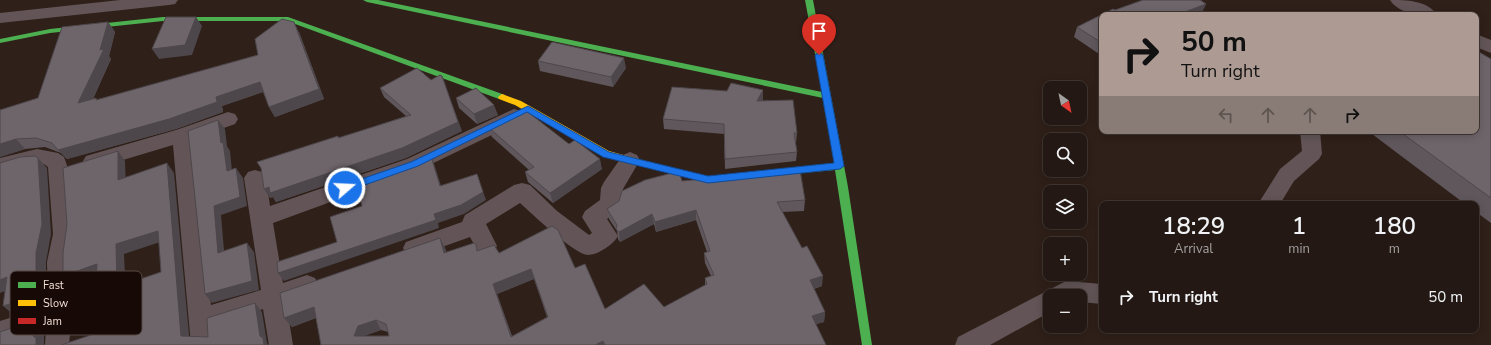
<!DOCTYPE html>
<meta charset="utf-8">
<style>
body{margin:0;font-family:"Nunito Sans",sans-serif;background:#2f2521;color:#f1f3f6;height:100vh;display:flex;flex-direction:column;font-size:15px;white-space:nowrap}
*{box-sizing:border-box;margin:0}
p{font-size:13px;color:#a3a0a0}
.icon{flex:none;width:22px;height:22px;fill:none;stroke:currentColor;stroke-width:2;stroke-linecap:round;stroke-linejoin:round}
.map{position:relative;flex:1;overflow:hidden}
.details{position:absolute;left:1099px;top:201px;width:380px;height:132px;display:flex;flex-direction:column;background:#231813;border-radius:8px;box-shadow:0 2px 10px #0003,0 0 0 1px #403733}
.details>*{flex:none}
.banner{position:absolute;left:1099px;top:12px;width:380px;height:122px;border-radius:8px;box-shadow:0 2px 10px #0003,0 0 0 1px #403733;background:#ac9a93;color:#111;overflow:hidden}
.needle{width:26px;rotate:147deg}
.buttons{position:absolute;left:1043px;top:81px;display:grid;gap:8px}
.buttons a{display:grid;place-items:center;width:44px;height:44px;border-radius:8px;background:#231813;box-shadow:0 2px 10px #0003,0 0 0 1px #403733;font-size:20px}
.pin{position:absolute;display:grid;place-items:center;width:34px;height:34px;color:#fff;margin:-41px -17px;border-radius:50% 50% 50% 0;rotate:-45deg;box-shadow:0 0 4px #0007}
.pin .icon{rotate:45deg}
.me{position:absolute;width:44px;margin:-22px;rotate:71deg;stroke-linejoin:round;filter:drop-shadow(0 0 3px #0008)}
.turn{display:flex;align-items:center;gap:14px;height:84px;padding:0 16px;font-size:18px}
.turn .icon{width:52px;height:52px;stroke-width:2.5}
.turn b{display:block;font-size:28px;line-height:34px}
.lanes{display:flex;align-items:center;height:38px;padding:0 16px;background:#0003;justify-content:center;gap:20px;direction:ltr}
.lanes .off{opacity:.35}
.eta{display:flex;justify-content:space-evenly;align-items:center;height:68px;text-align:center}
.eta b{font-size:24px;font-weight:600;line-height:28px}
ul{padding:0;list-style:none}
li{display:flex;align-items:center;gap:12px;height:56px;padding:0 16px}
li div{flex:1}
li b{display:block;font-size:15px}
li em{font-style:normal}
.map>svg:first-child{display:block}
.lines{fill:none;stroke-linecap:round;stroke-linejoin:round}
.street{fill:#635557;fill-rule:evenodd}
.fast{fill:#4caf50;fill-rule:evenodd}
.slow{fill:#ffc107;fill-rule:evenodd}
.jam{fill:#c62828;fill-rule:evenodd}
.wall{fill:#5f575c;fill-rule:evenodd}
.shaded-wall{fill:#4d474b}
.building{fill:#6e656b;stroke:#4d474b;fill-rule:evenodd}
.route{fill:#1a73e8;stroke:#114b97}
.key{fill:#170a06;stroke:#584944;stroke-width:1}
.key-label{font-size:11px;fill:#f0dcd4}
</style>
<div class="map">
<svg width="1491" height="345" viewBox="0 0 1491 345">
<rect width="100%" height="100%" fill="#2f2019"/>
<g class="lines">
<!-- street -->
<path class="street" d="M120,0H178L175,4L169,5L0,23V13Z
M1390,0C1406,0 1427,0 1437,15C1421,15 1400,15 1390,0Z
M1476,34L1491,40V53L1476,47Z
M514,109L521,111L524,116L521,121L421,169L273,223L283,283L307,275L315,278L319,285L315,292L286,302L293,345H269L263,309L213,325L215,345H191L173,145L93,169L86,166L83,161L86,156L176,130L228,112L235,114L238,119L235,124L193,139L211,305L261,290L244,178L248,172L255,170L262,172L266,178L270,206L407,159Z
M1300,131H1320L1322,154L1319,159L1294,181L1280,204H1258L1280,169L1302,151Z
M37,149L58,153L64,157L69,171L75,234L71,262L72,312L69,345H45L46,327L0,343V321L48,306L47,262L53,234L48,167L44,164L29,165L0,174V158Z
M630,152L637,155L640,160L623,189L622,204L619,210L607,219L618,236C614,244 598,255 588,255C575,255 531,213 520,203L486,224L497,246L494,252L486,255L478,252L470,237L414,257L406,254L403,248L406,242L462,222L465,215L514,185L522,183L530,185L557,211L589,235L592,233L582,217L585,211L600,200L601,188L604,182L623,155Z
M1066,281L1102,284V304L1080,302V296H1050V312L990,345H955L958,337Z"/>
<!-- fast -->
<path class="fast" d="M363,0H378L822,92L805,0H813L848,187L872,345H862L835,170L769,176L764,173L769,170L834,163L823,98L367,2Z
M163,17H288L505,95L506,97L505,99H499L287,21H163L50,33L0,43V39L50,29Z"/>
<!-- slow -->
<path class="slow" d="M502,94L521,101L609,151L656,164L660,167L656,170L603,156L515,105L499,99L498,97Z"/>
<!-- jam -->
<path class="jam" d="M656,164L707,177L733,174L738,177L733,180L707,183L653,169L652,167Z"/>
</g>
<!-- wall -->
<path class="wall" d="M1143,0H1200L1206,4L1201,14L1199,15H1102V56L1074,37L1077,27L1113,9L1115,10Z
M108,22L115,32L109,56L111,59L93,99L96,98L97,100L258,55L299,32L324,99L275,117L269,107L263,92L222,106L223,112L176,129L67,159L61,153L45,147L25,149L0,157V110L38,98Z
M1491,59V223L1476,212V204H1465L1368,131H1476Z
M538,61L626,68L613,87L540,71Z
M380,88L462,131L406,158L276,202L273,197L270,198L338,136L339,138L406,116L384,97Z
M456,98L498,115L477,124L459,108Z
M763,99L762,101L797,133L796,143H795L797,152L796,161L725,169L724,134L664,129L663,119Z
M488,127L569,144L602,169L553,203L528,182L525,172L529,170L492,137Z
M682,181L805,200L804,211L782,212L822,286L814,289L825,312L824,322L815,324L826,345H321L316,318L292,327L284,318L440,238L445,248L446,252L476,244L478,250L499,253L575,268L605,309L664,307L705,285V278L711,276L705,263L704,253L707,252L696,220L656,232L654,224L620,242L618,239L617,231L609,219L607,209ZM534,279L547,317L512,336L497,294ZM381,330L388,332L389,336H364Z"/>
<!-- shaded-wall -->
<path class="shaded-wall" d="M1206,4L1201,14L1199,15H1177Z
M196,17L202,26L192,55L159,59L152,49Z
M108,22L115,32L109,56L111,59L86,113L78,103L100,50Z
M294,22L299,32L324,99L275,117L269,107Z
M624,58L626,68L613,87L611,77Z
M442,76L462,131L406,158L276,202L273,197L270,198L264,189L402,148Z
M260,82L265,91L222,106L223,112L176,129L67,159L58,150Z
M763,90V99L757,111V101Z
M494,105L498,115L477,124L474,114Z
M218,120L225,129L227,146L230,151L233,181L227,171L221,143Z
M16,139L25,149L0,157V144Z
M118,151L125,161L126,189L118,180Z
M431,156L434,164L444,195L440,186Z
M38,158L47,168L51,234L46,262V305L14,315L3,306L36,253Z
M600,159L602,169L553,203L550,193Z
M167,163L174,173L190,345L181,336Z
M236,168L243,178L247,206L221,215L225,262L218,253L214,206Z
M477,174L486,200L464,214L438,223L439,228L284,281L278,273L434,214Z
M696,210V220L656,232L655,222Z
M652,214L654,224L620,242L619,232Z
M158,231L166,240L124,254L126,296L117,287L116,244Z
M440,238L445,248L449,263L444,253Z
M247,243L254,252L259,290L212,303L205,294Z
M97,264L107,273L73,285L63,276Z
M531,269L534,279L497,294L515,345L493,284Z
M823,276L822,286L809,290L810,280Z
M7,277L18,286L0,293V280Z
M255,303L262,312L267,343L269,345H264L260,336Z
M314,307L321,316L292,327L284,318Z
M825,312L824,322L811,326L812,316Z
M34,320L44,329V344L45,345H36L33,336Z
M376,320L381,330L364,336L361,345L354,336L358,326Z
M603,341L604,345H595Z"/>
<!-- building -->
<path class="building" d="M1143,0H1200L1206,4L1177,15H1102V43L1077,27L1113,9L1115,10Z
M166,17H196L185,45L152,49Z
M282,19L294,22L319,89L269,107L260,82L216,97L217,102L169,119L58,150L52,143L36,138L16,139L0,144V110L38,98L62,27L108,22L100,50L104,49L78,103L96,98V100L258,55L255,39Z
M552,42L624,58L611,77L538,61Z
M1479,52L1491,59V198L1399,131H1476V53Z
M417,68L431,80L440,75L442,76L458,122L402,148L270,193L269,187L264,189L261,168L257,162L338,136V138L411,115L380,88Z
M731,83L763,90L757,101L793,100L797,133H794L797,152L725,159L724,124L663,119L672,87L727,91Z
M476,88L494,105L474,114L456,98Z
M524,109L569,144L575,140L600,159L550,193L525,172L534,167L488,127Z
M218,120L221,143L223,142L227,171L236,168L240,197L214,206L218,253L247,243L252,281L205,294L188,131Z
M118,151V180L167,163L181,336L208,337L207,318L255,303L260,336L263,338L264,345H61L94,334L97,264L63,276V253L67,224L63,168ZM158,231L161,272L117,287L116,244Z
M35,156L38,158L42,224L36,253V296L3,306L7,277L0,280V163L20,157Z
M431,156L440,186L477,174L483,192L461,205L434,214L436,220L278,273L277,262L337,242L330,217L362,206L356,184Z
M800,170L805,200L777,202L802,248L807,246L823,276L810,280L825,312L812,316L826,345H605L603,341L595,345H321L314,307L284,318L280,293L440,238L444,253L474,243L476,244L477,251L494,245L499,253L552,226L558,230L575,268L585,264L605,309L644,284L664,307L707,284L705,278L714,275L704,253L710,251L696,210L655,222L652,214L619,232L616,229L617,225L607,209L619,201L622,191L645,180L676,172H679L682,181ZM531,269L548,317L511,337L493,284ZM376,320L386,324L389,336H354L358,326Z
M34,320L33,336L36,338V345H0V332Z"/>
<!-- route -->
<path class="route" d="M819,52L823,55L844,166L840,169L708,183L603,157L527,112L418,166L345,192L340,188L341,186L411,162L528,106L609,152L708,176L834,163L815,55Z"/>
<!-- legend -->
<rect x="10" y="271" width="132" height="64" rx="6" class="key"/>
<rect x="18" y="282" width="18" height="6" fill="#4caf50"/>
<rect x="18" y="300" width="18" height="6" fill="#ffc107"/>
<rect x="18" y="318" width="18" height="6" fill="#c62828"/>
<g class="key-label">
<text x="43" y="289">Fast</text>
<text x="43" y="307">Slow</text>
<text x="43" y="325">Jam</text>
</g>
</svg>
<div class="buttons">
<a><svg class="needle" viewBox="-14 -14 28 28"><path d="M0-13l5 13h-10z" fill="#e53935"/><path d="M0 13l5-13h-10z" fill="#a3a0a0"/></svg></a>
<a><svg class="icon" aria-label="search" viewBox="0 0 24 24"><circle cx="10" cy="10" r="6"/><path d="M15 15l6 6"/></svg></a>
<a><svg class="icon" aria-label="layers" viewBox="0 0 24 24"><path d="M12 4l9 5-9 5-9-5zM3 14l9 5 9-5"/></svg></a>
<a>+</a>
<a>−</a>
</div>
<div class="pin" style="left:819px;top:55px;background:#d93025"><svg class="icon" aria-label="arrive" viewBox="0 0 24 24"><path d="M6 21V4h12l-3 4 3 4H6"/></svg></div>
<svg class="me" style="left:345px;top:188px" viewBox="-20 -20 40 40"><circle r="17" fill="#1a73e8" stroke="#fff" stroke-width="3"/><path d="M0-11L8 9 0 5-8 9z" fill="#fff"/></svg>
<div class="banner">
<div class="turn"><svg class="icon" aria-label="right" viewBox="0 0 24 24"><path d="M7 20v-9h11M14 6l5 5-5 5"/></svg><div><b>50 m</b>Turn right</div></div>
<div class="lanes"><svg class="icon off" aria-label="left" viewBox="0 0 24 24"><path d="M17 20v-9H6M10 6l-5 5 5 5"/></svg><svg class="icon off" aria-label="ahead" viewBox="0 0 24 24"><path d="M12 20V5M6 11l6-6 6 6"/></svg><svg class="icon off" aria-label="ahead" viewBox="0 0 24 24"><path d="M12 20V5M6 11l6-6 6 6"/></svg><svg class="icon" aria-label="right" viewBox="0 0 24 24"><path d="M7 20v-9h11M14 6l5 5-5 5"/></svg></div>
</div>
<section class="details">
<div class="eta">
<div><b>18:29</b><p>Arrival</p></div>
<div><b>1</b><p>min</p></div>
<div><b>180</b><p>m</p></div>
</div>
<ul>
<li><svg class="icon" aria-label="right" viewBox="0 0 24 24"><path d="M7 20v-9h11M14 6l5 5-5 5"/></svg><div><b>Turn right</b></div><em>50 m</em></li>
</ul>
</section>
</div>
